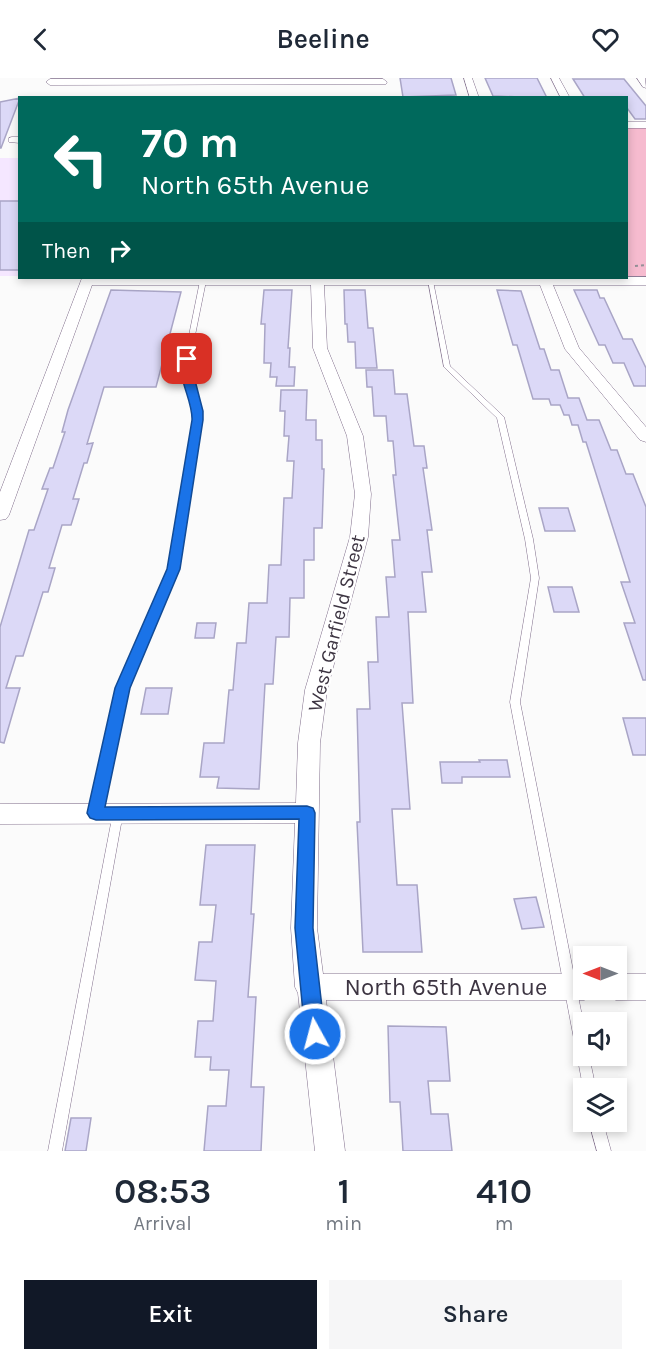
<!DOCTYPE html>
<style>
body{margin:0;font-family:Karla,sans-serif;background:#f6f6f7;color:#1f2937;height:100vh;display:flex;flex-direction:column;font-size:22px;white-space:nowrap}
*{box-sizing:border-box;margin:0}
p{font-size:20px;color:#747a83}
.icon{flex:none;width:33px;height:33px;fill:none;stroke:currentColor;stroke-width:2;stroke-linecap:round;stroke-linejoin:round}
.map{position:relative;height:1073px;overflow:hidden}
.drawer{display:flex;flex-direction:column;background:#fff;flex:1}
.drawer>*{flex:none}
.hud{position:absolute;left:18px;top:18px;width:610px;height:183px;border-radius:0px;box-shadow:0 3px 9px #0003;background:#00695c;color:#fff;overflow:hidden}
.needle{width:39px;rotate:270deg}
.controls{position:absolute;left:573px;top:868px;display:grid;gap:12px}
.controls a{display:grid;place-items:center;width:54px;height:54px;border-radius:0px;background:#fff;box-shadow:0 3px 9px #0003;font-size:30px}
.pin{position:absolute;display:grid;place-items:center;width:51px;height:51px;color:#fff;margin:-26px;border-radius:12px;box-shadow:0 3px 9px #0006}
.me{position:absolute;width:66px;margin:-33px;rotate:353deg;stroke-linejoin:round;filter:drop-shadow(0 0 4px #0008)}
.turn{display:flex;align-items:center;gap:21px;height:126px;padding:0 24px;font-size:27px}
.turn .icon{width:78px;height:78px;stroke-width:2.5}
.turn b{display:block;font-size:42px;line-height:51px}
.then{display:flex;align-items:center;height:57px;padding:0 24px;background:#0003;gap:12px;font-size:22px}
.eta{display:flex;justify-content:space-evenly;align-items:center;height:102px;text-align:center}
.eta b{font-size:36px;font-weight:600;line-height:42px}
.button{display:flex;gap:12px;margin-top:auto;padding:12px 24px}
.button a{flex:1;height:69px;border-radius:0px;background:#111827;color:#fff;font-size:24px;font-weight:600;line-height:69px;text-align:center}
.button a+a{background:#f6f6f7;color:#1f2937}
header{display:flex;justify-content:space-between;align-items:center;height:78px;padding:0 24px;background:#fff;font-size:27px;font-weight:600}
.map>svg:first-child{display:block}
.built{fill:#f5e7ff}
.green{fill:#f6bbcf}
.building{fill:#dcd9f7;stroke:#a9a5c6;stroke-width:1.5}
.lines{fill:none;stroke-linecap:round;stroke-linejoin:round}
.service-casing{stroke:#806e8b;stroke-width:1}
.minor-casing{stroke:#806e8b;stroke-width:1}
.path{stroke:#949097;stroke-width:2;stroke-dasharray:3 3;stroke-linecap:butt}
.service{fill:#fff;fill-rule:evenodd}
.minor{fill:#fff;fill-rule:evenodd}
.route{fill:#1a73e8;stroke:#114b97;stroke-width:1.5}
.labels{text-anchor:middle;stroke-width:4.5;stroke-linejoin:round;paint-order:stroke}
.street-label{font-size:20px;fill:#3d3542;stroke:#fff}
.near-street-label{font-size:24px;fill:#3d3542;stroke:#fff}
</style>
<header><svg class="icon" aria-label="back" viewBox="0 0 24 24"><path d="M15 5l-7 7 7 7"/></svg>Beeline<svg class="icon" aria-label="heart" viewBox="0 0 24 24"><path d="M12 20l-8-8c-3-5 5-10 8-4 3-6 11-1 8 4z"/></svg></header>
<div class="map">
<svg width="646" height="1073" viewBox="0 0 646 1073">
<rect width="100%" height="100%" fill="#fbfbfb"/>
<!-- built -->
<path class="built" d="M0,80H19V198H0Z"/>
<!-- green -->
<path class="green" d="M627,49H646V198H627Z"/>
<!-- building -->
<path class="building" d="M400,0H451L456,17L403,19Z
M485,0H537L547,20L493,18Z
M573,1H624L646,28V41H635L627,30V20H585Z
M20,20L1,70H0V24Z
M0,123H20V192H0Z
M111,212L181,214L156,309H104L87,366L93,365L87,385H84L73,421H79L71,447H62L49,490H55L48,514H43L23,578H16L6,610H20L4,665L0,664V549L29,452H34L48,411H42L50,390H53L65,354H62L68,332Z
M264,212H292L288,270H290L289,289H295L294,308H276L277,299H270L271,285H264L265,246H261Z
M344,212H365L368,250H373L377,290H356L355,264H348L347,246H345Z
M497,212L521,213L540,271H544L551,292H559L568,320H579L587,342H599L611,372H617L626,396H633L646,429V602H643L624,545H635L621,504H630L586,364H583L578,347H572L569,337H564L560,327H551L549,321H533L517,267H513Z
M574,212H597L600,220H604L623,261H632L646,290V308H634L624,285H613L605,267H599Z
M366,292H393L395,316H407L414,368H424L427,390H423L432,452H427L432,494H422L426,534H408L413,625H402L410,731H392L397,807H417L422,874H363L357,744H360L357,631H370L368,584H378L376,539H389L386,499H395L392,462H400L393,397H396L393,363H388L386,338H374L372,309H367Z
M281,312H307L306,342H316V362H322V391H324L322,450H314V482H304V520H290L289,559H276L273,606H265L259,711L217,710L219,699H200L204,665H224L229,612H233L237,565H246L249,525H267L269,487H281L284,420H292L294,383H287L289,358H284L285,333H280Z
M539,430H568L575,453H545Z
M548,509H572L579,534H554Z
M197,545H216L214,560H195Z
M146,610H172L168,636H141Z
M623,640H646V677H633Z
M479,682H507L510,699H462V705H442L440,684H480Z
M206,767H255L251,836H254L248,919H256L251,1009H264L261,1073H204L208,1028H226L229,992H210L211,979H195L198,943H213L216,903L195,902L199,864H212L216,827H200Z
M536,819L544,849L522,851L514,821Z
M388,948L446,949L450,1003H428L431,1036H448L452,1073H403L400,1024H390Z
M71,1040H91L86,1073H65Z"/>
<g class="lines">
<defs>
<path id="service" d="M203,201L206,203L189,287L202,333L177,491L127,610L101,735L100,738L96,739L92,738L91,735L117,610L169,491L194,333L183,287L200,203Z
M428,202L433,203L450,288L504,339L533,461L539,500L520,624L584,948V978H589L596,1011H584V1014L510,624L531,500L525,461L497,340L444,289Z
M118,731L122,732L123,735L62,1073H48L113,735L114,732Z
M589,1044H603L611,1073H597Z"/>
<path id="minor" d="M464,0H472L479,20H470Z
M551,0H559L570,20H561Z
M637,0H645L646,10L643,9Z
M383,1L387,4L386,6L50,7L46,4L50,1Z
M627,44H646V50H627Z
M12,59H20V65L9,64V60Z
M646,199V207H553L579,270L646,349V364L640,362L565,271L540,207H324L327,270L363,358L371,416L368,459L327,612L320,665L317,850L323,896H584V912H596L594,918L584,922H326L345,1073H315L298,915L295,909L291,850L295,745L0,746V726L296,725L298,665L305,612L350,459L355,416L347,358L313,270L311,207H92L9,437L6,441L0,442V414L82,200Z
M616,896H646V922H616L606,918L604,912H616Z"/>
</defs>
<!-- service casing -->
<use href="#service" class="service-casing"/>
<!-- minor casing -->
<use href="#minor" class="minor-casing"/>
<!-- path -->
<path class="path" d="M635,188L646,187"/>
<!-- service -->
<use href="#service" class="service"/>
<!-- minor -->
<use href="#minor" class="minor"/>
</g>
<!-- route -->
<path class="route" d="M187,278L192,281L191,287L203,333V342L180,491L130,610L105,729L307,728L313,730L315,735L313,850L325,956L322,963L315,966L308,963L305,956L295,850L299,741L96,742L90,740L87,735L115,610L167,491L192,342C193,322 175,297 183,279Z"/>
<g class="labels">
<!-- street labels -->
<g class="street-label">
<text transform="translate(336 545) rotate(-76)" y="7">West Garfield Street</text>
</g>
<!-- near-street labels -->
<g class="near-street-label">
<text x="446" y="917">North 65th Avenue</text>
</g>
</g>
</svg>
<div class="controls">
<a><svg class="needle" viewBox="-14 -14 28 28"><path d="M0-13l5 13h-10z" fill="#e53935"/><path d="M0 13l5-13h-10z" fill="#747a83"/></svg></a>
<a><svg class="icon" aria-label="sound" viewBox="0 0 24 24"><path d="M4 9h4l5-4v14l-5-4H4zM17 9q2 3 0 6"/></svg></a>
<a><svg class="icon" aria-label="layers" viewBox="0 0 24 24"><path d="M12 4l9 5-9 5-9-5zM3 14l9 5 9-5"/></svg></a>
</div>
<div class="pin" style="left:187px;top:281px;background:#d93025"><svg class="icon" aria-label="arrive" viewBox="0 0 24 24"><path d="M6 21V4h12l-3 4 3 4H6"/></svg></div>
<svg class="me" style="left:315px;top:956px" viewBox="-20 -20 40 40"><circle r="17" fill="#1a73e8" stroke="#fff" stroke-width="3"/><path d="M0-11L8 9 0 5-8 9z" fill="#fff"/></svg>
<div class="hud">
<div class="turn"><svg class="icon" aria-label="left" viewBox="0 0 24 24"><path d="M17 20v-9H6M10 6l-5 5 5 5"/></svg><div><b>70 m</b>North 65th Avenue</div></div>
<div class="then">Then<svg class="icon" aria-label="right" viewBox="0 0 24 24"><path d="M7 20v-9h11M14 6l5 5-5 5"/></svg></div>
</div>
</div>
<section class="drawer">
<div class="eta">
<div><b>08:53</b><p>Arrival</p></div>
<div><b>1</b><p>min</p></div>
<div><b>410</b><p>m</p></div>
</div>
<div class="button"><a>Exit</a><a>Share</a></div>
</section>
